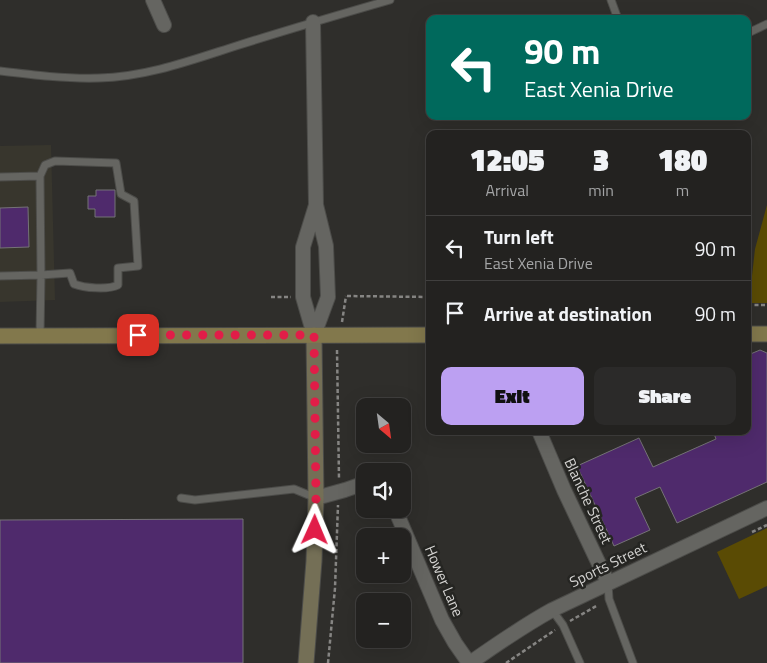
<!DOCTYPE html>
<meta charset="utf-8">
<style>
body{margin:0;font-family:"Titillium Web",sans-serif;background:#2b2a29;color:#f1f3f6;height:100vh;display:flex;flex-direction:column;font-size:19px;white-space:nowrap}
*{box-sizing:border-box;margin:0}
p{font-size:16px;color:#a3a4a5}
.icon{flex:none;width:28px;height:28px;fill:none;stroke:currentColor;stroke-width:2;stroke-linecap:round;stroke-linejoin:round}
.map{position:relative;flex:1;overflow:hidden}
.panel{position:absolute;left:426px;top:130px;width:325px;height:305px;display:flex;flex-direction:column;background:#232220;border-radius:10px;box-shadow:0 5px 20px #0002,0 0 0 1px #403f3e}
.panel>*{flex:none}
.top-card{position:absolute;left:426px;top:15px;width:325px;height:105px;border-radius:10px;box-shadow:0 5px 20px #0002,0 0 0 1px #403f3e;background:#00695c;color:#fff;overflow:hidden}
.needle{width:32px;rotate:151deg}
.tools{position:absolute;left:356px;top:398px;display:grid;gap:10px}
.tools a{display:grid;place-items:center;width:55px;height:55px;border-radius:10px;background:#232220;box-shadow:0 5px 20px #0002,0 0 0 1px #403f3e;font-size:25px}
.pin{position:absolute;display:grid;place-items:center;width:42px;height:42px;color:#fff;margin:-21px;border-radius:10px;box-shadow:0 2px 8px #0006}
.me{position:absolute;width:55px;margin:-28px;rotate:1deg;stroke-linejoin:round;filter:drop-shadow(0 0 4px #0008)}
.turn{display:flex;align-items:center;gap:18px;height:105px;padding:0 15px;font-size:22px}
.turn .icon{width:65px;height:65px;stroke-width:2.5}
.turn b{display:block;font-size:35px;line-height:42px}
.eta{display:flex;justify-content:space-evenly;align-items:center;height:85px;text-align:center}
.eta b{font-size:30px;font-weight:800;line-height:35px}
.button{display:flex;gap:10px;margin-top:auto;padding:10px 15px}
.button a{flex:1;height:58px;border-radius:10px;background:#bca0f2;color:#111;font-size:20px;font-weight:800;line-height:58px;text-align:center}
.button a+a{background:#2b2a29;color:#f1f3f6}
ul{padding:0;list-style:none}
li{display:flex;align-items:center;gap:15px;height:65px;padding:0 15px;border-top:1px solid #403f3e}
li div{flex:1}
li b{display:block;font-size:19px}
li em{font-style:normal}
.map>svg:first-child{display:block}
.built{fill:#38362d}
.green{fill:#5a4b04}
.building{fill:#4f2a6c;stroke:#757376}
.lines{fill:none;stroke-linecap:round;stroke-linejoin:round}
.lane-casing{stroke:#4c4c49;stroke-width:9}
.street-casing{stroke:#4c4c49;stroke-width:16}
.secondary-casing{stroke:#4c4c49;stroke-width:17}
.primary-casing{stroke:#4c4c49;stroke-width:17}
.path{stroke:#868583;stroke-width:2.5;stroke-dasharray:4 2.5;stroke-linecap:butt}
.lane{stroke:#656561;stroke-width:7}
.street{stroke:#656561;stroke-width:14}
.secondary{stroke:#746f56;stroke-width:15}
.primary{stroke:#82784c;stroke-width:15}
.route{stroke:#e11d48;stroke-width:9;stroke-dasharray:0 16.2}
.labels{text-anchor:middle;stroke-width:5;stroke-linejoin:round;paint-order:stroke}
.street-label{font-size:15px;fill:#d4d3d1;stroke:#252522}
</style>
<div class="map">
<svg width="767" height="663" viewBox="0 0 767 663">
<rect width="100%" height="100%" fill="#2f2e2b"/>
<!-- built -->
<path class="built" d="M51,145L55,300L0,302V146Z"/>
<!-- green -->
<path class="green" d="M767,205V303H749L755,249Z
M767,528V586L739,599L717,552Z"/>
<!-- building -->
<path class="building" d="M96,190H115V217H95V209H88V196H96Z
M28,207L29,247L0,248V208Z
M760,350L767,353V482L677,523L660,487L635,498L650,530L614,546L577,466L639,438L653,467L716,439L713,431H748V355Z
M243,519V663H0V520Z"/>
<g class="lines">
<defs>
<path id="lane" d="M611,0L618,19
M748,33L767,24
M0,71C33,75 66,79 99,78C146,77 192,60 236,46C287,30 338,15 390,0
M0,177L40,176L45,165L55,161L116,163L121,194L134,201L138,266L118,268V285C108,290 84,288 74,284L70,273L41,275L40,335
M0,276L41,275L40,176
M181,498L195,500L294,489L316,498
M608,584L609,599L633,663
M552,610L563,625L580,663"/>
<path id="street" d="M153,0L164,25
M313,22L316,205L326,246L328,297L314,335
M314,335L303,297V247L316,205
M539,431L564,490L608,583
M316,498L345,490L365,483
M395,509L442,620L455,643L469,663
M470,663C497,644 523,626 552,610L767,508"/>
<path id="secondary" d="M306,663L314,561L316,498L314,335"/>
<path id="primary" d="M748,334H767
M0,336L430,335"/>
</defs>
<!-- lane casing -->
<use href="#lane" class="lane-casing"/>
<!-- street casing -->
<use href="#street" class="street-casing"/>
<!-- secondary casing -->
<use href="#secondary" class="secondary-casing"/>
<!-- primary casing -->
<use href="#primary" class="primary-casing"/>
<!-- path -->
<path class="path" d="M347,296L430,297
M271,297H291
M748,305H767
M342,322L346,296
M337,350L339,479
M752,532L767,525
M570,621L598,605
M328,663L335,588L338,505
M506,663L555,630"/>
<!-- lane -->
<use href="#lane" class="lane"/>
<!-- street -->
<use href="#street" class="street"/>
<!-- secondary -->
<use href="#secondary" class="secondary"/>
<!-- primary -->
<use href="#primary" class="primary"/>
</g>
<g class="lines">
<!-- route -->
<path class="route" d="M138,335H314L316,498L315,530"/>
</g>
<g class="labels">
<!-- street labels -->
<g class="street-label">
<text transform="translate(588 501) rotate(65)" y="5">Blanche Street</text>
<text transform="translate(608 565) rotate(-26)" y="5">Sports Street</text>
<text transform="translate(444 581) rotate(67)" y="5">Hower Lane</text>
</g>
</g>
</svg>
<div class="tools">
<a><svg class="needle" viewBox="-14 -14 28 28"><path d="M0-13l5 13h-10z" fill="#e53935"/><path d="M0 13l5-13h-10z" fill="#a3a4a5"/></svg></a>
<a><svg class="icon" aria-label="sound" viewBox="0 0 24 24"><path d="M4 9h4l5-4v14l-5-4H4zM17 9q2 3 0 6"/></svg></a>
<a>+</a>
<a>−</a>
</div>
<div class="pin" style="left:138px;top:335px;background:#d93025"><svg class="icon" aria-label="arrive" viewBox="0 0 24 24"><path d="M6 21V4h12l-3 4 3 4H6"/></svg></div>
<svg class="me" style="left:315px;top:530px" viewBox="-20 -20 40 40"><path d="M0-17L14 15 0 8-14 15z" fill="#e11d48" stroke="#fff" stroke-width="4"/></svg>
<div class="top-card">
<div class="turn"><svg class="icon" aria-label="left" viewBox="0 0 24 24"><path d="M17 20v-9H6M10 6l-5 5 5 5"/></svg><div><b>90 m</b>East Xenia Drive</div></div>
</div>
<section class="panel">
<div class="eta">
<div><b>12:05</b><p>Arrival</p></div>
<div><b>3</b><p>min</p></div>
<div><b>180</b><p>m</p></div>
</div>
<ul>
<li><svg class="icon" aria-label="left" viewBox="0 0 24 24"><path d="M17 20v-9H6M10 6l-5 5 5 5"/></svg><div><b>Turn left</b><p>East Xenia Drive</p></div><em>90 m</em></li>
<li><svg class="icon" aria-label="arrive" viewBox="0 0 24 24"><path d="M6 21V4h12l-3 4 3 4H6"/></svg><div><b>Arrive at destination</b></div><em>90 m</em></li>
</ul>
<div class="button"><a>Exit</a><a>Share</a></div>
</section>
</div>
